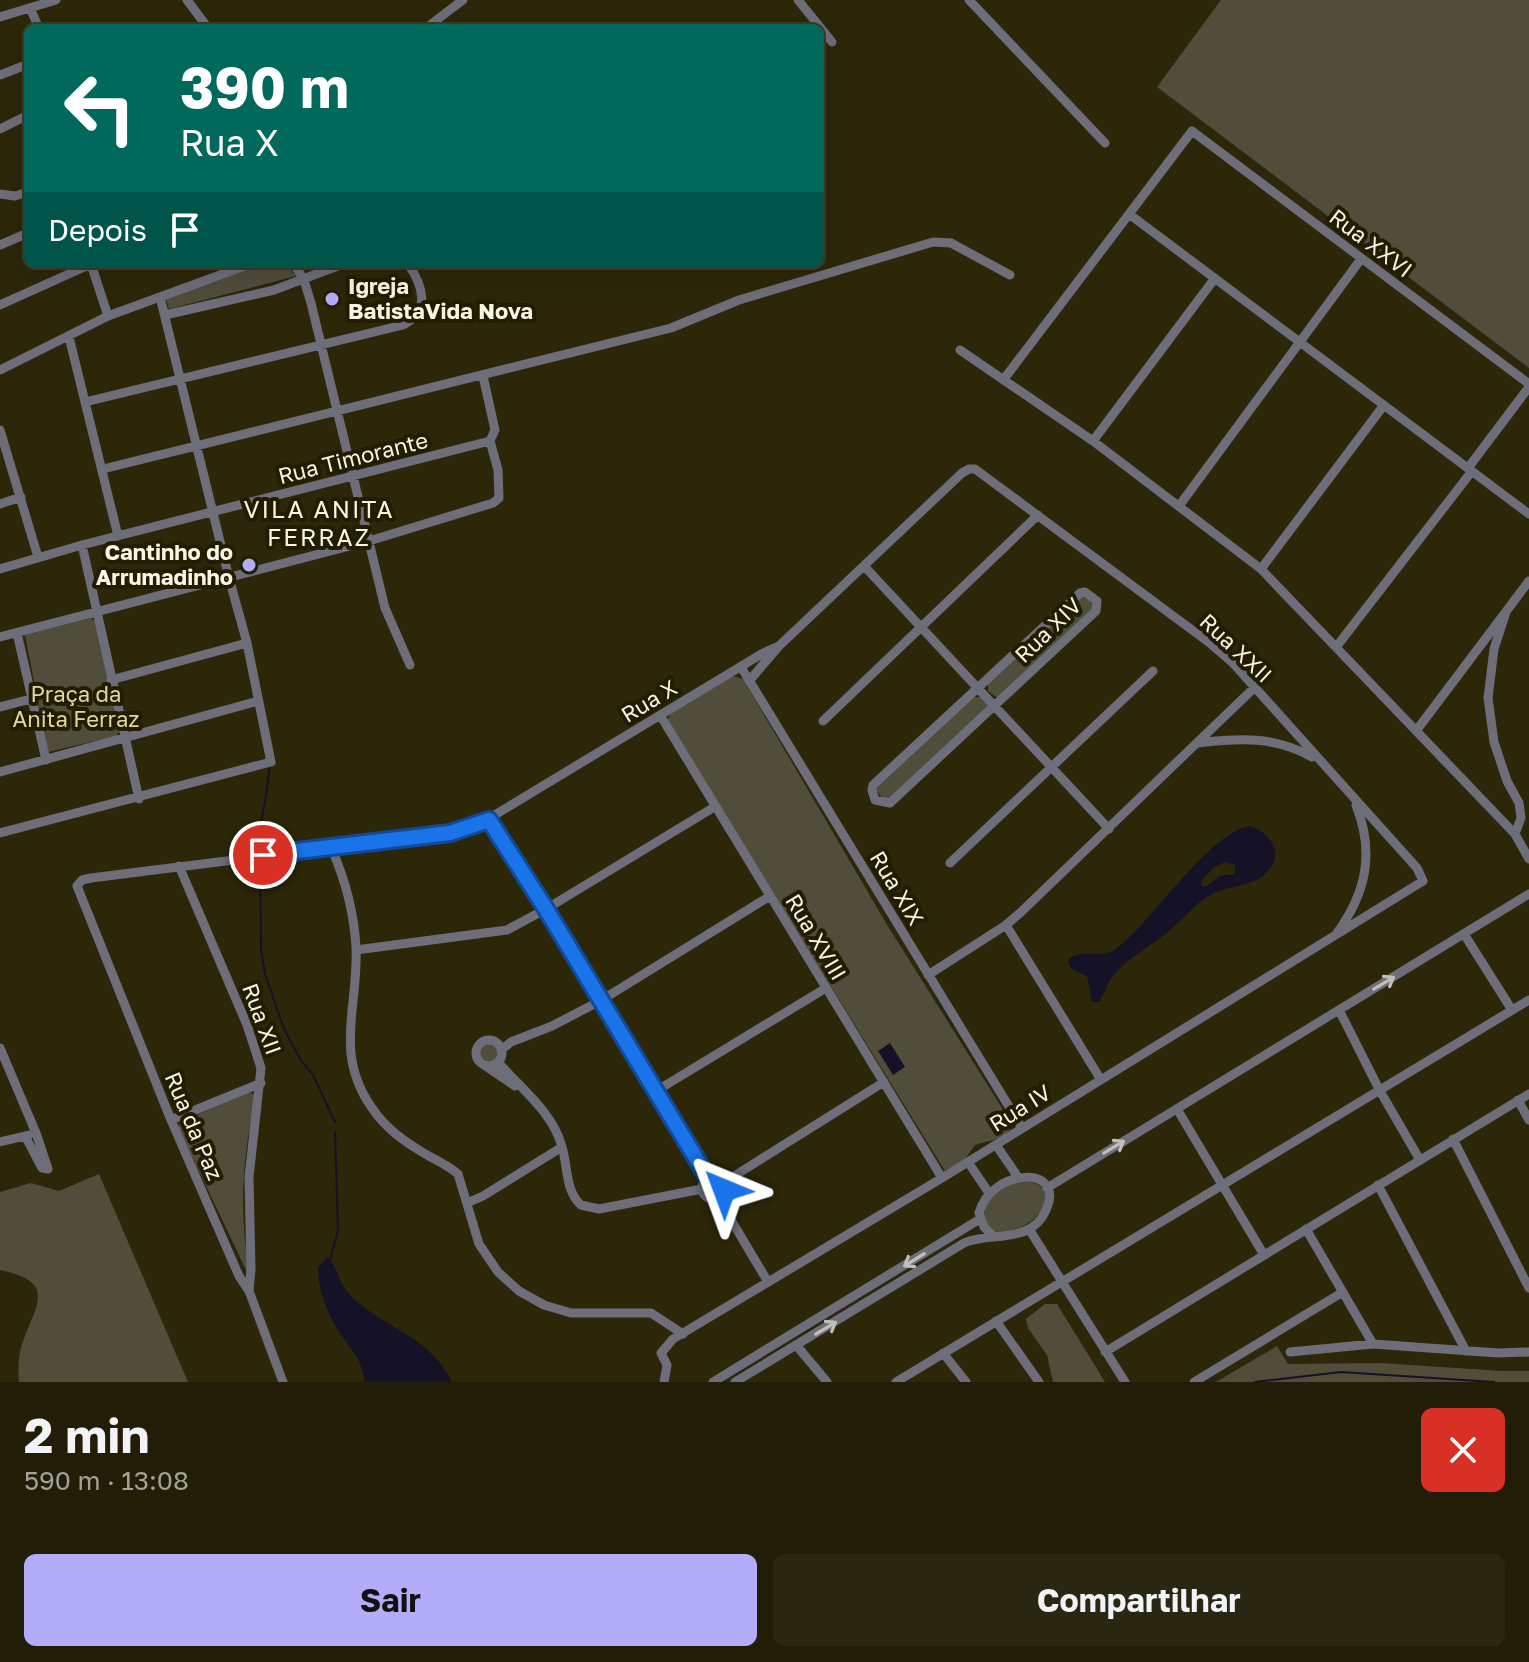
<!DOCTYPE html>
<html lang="pt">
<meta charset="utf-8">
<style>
body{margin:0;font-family:"Golos Text",sans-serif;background:#292611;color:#f1f3f6;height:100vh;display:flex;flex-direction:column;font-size:30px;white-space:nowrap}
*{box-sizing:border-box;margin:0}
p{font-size:26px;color:#a2a29b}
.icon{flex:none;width:44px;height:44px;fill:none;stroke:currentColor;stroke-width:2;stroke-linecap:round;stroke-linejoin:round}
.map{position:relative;height:1382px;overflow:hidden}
.details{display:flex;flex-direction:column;background:#211d07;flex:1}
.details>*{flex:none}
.hud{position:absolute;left:24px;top:24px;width:800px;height:244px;border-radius:12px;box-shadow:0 8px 32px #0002,0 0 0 2px #3e3b28;background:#00695c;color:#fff;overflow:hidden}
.pin{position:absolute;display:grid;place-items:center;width:68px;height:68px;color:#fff;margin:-34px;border:4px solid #fff;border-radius:50%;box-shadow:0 2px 8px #0007}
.me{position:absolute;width:88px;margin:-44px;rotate:316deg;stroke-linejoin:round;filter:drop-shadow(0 0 6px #0008)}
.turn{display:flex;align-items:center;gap:28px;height:168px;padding:0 24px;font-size:36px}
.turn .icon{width:104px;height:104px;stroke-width:2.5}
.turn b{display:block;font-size:56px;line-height:68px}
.then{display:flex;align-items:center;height:76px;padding:0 24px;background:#0003;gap:16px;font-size:30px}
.round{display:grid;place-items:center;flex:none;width:84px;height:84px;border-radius:12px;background:#292611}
.summary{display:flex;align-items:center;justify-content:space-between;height:136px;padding:0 24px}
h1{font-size:48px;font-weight:700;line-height:60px}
.cta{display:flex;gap:16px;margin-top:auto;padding:16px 24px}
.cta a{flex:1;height:92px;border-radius:12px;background:#b3adf9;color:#111;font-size:32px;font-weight:700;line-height:92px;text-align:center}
.cta a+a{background:#292611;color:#f1f3f6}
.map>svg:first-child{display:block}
.green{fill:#504d3b}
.water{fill:#151227;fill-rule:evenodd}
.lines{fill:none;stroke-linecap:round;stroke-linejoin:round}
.stream{stroke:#151227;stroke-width:2}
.minor{stroke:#6e6e7b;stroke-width:9}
.oneway{stroke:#c1bfba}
.route-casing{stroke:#114b97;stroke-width:20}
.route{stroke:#1a73e8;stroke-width:14}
.poi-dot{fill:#b3adf9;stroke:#221d01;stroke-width:3}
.labels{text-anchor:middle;stroke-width:8;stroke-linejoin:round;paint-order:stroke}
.street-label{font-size:22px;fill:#f8f5e4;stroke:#221d01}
.poi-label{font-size:22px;font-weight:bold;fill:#f8f5e4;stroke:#221d01;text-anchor:start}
.park-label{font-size:22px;fill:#e1d8a2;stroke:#221d01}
.neighbourhood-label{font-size:24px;letter-spacing:2px;fill:#f8f5e4;stroke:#221d01}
</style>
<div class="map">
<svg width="1529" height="1382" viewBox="0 0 1529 1382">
<rect width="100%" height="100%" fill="#2c2709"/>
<!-- green -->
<path class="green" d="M1221,0H1529V368L1157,87Z
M254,264H286L296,276L169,309L165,297Z
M1083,596L1093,601V610L999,699L988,691V684Z
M91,618L95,621L120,730L116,736L48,752L25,635Z
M733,676L743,679L886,923L1012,1124C1007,1141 989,1140 975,1145L965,1159L945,1171L667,721L670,714Z
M974,697H981L989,706L890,798H882L877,791V785Z
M479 1053a10 10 0 1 1 20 0a10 10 0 1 1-20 0Z
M250,1092L256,1097C242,1155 239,1212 249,1270L247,1272L178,1127L180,1122Z
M99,1174L188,1382H19C18,1370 18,1356 22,1344C36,1304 58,1282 0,1270V1192L31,1183L59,1191Z
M1019,1181C1071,1181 1039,1236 993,1232C970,1208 997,1190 1019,1181Z
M1045,1304H1057L1105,1382H1053L1047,1355L1028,1328L1026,1319Z
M1277,1346L1288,1364L1380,1363L1502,1371H1529V1382H1216Z"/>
<!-- water -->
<path class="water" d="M1248,826C1265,829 1283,848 1272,866C1259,887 1231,885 1212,894C1196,902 1184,919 1170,930C1152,946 1128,957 1113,976C1106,984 1105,994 1099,1002H1092L1087,976L1072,969L1068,963L1069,959C1083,948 1102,959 1116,949C1156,918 1203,839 1248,826ZM1225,862L1235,865V874L1220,876L1207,886H1202L1201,881L1213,868Z
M890,1043L905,1067L893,1075L878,1051Z
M327,1257C339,1267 338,1285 353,1298C387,1330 430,1336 452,1382H364C364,1362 352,1351 342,1336C328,1316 318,1292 318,1268Z"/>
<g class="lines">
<!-- stream -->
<path class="stream" d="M259,853C257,824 269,797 269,767
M260,859L261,950L265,974L284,1029L300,1059L313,1075L335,1122
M330,1260L338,1231L335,1132
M1255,1382L1341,1372L1494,1382"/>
<!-- minor -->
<path class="minor" d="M187,0L208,28
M798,0L832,42
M969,0L1105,143
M30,8L39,28
M0,17L56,0
M426,28L463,0
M0,75L28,64
M0,129L28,115
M0,194L15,196L28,192
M1129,214L1529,514
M0,245L28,233
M91,264L108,316
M294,264L304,280L311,303L385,608L410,665
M0,305L91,264
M165,315L274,290L343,264
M69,337L118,536
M960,350L1093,441L1261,569L1515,834L1529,859
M0,370L108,316L250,264
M1004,379L1192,131L1529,384
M85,402L403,325C431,311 423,285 408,264
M0,430L38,557
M1093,441L1215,278
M1468,468L1529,387
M103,469L671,328L739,300L933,242L951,243L1010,275
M0,504L21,497
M1179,506L1361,259
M82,545L139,799
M865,567L1109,829
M0,569L82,545L490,441L495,430L483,376
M1261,569L1384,405
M1085,592L1097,601L1096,611L890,803L875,800L872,790L873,785L1080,593Z
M1506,612L1494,649L1488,698L1494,742L1507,781L1519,803L1521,818L1515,834
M17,633L46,760
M0,637L369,541L493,503L499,498L498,470L490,441
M1337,646L1472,471
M741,667L1022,1128
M111,680L247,643
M749,681L779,646
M0,707L31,699
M660,715L942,1178
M823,721L1038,515
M1416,731L1529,581
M1198,743C1239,738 1275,736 1312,757
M0,772L258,701
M489,820L546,909L708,1178
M0,833L271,762L247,643L229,578L160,297
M331,847C345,879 354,911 356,947C359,1006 333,1053 372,1108C386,1129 405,1142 427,1155C438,1161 449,1166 458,1174L479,1244L498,1272L519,1291L544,1305L571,1313H651L683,1334
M950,863L1153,671
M179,866L247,1025L261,1068L249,1177L251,1269L249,1291
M1006,925L1101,1080
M1337,933C1366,893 1375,853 1356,805
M1464,934L1512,1010
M356,950L507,930L546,909L716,806
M928,975L1006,925L1020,913L1255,687
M1339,1010L1380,1091L1420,1160
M476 1053a13 13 0 1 1 26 0a13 13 0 1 1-26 0Z
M0,1048L36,1133L48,1169L42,1168L25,1136
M501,1050L511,1042L552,1026L600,1001L770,896
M498,1062C520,1088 553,1112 562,1147C568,1166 565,1191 581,1205L599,1209L702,1189
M484,1065L515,1086
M656,1091L826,988
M1518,1100L1529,1120
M1177,1109L1264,1255
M171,1120L261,1083
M1453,1139L1529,1288
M0,1142L29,1135
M996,1145L1018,1177
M968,1162L989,1193
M702 1188a11 11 0 1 1 22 0a11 11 0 1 1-22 0Z
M723,1183L884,1082
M1378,1185L1466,1351
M1047,1188L1529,894
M718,1198L768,1282
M467,1203L483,1196L562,1147
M1029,1229L1125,1382
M1306,1229L1373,1344
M996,1321L1039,1382
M796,1345L827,1382
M1105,1352L1529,1094
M1290,1352L1373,1344L1498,1353L1529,1352
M943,1353L966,1382
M283,1382L249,1291L239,1276L171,1120L77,886L82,880L91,878L450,833L478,825L763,653L779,646L962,473L969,469H975L1211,644L1232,662L1417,868L1423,881L942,1178L673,1339L661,1353L667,1365L664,1382
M713,1382L980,1219
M735,1382L964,1243C991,1231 1031,1245 1046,1210C1067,1164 991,1168 979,1213L984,1227L992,1235
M896,1382L1529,1000
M1194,1382L1343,1292"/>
</g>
<!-- one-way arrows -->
<defs><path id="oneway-shaft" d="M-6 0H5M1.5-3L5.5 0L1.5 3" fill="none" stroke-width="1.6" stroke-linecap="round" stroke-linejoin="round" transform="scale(2)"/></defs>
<g class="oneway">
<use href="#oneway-shaft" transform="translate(1384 983) rotate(-31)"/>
<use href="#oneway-shaft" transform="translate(1114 1147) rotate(-31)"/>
<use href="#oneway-shaft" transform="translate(914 1260) rotate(148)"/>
<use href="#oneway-shaft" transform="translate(826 1328) rotate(-31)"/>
</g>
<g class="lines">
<defs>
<path id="route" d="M263,855L450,833L489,820L546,909L708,1178L715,1177L721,1180L724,1190"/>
</defs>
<!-- route casing -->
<use href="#route" class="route-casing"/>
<!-- route -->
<use href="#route" class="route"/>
</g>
<!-- markers -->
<g class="poi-dot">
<circle cx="332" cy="299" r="8"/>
<circle cx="249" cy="565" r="8"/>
</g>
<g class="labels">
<!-- street labels -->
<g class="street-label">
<text transform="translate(1371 243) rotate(37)" y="8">Rua XXVI</text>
<text transform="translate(353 458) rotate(-14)" y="8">Rua Timorante</text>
<text transform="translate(1048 630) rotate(-44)" y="8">Rua XIV</text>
<text transform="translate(1236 648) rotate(43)" y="8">Rua XXII</text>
<text transform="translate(649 701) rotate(-31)" y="8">Rua X</text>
<text transform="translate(897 888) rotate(59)" y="8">Rua XIX</text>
<text transform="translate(816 937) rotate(59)" y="8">Rua XVIII</text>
<text transform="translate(262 1019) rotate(70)" y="8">Rua XII</text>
<text transform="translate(1020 1108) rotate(-32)" y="8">Rua IV</text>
<text transform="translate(194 1126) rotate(67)" y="8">Rua da Paz</text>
</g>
<!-- poi labels -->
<g class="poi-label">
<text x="348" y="294">Igreja<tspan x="348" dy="25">BatistaVida Nova</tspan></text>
<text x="233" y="560" text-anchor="end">Cantinho do<tspan x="233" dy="25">Arrumadinho</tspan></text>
</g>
<!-- park labels -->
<g class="park-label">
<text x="76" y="702">Praça da<tspan x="76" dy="25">Anita Ferraz</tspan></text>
</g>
<!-- neighbourhood labels -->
<g class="neighbourhood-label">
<text x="319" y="518">VILA ANITA<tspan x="319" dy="28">FERRAZ</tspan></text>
</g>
</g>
</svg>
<div class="pin" style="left:263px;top:855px;background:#d93025"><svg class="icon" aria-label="arrive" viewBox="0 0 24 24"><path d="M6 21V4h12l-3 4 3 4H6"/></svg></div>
<svg class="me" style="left:724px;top:1190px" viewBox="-20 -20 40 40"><path d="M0-17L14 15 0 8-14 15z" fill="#1a73e8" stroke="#fff" stroke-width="4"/></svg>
<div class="hud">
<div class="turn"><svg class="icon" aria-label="left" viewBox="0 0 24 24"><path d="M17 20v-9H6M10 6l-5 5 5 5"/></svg><div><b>390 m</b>Rua X</div></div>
<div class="then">Depois<svg class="icon" aria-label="arrive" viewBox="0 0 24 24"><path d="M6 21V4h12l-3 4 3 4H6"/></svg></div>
</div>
</div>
<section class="details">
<div class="summary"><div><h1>2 min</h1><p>590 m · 13:08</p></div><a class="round" style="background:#d93025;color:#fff"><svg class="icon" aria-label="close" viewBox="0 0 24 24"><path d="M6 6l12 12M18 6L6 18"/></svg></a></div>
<div class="cta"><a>Sair</a><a>Compartilhar</a></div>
</section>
